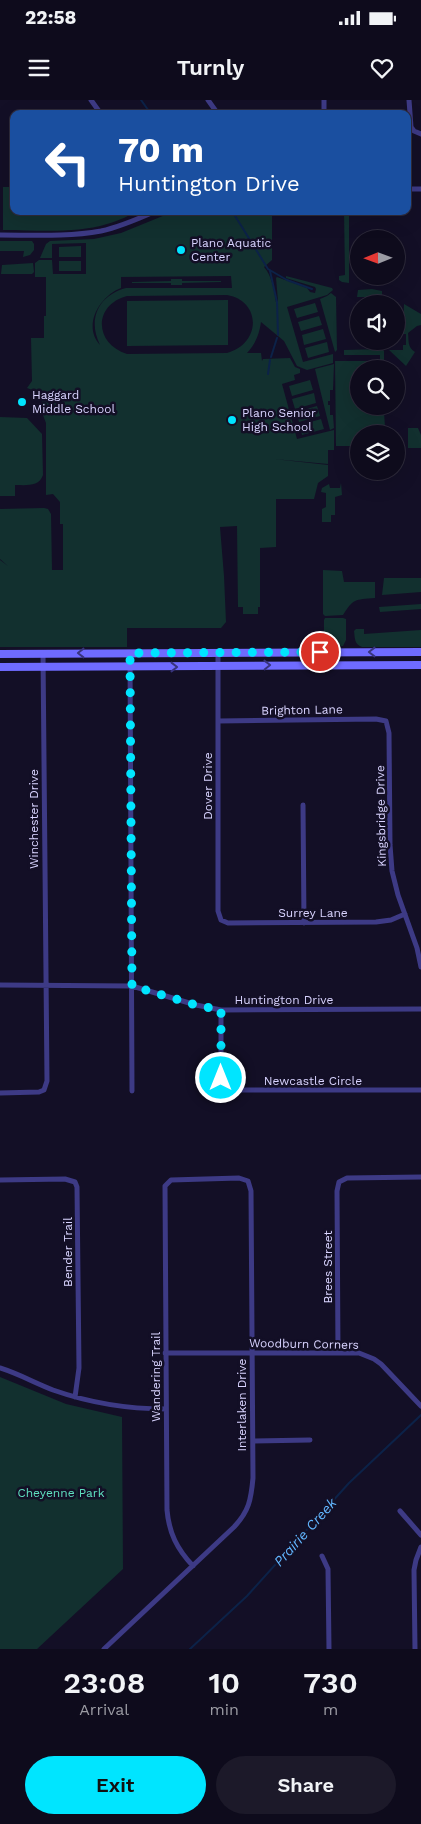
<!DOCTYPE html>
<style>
body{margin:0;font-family:"Work Sans",sans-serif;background:#1c1929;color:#f1f3f6;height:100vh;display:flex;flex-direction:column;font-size:19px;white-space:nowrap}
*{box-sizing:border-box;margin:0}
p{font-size:16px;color:#9b9ba3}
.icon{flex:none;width:28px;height:28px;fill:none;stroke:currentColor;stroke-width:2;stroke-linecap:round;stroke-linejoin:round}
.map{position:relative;height:1549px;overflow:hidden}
.panel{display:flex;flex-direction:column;background:#0e0b1c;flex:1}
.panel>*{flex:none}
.hud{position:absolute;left:10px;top:10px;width:401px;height:105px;border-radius:10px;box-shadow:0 5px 20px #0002,0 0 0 1px #2e2b3b;background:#1a4fa0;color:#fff;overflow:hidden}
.needle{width:32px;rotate:269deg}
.tools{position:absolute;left:350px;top:130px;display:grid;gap:10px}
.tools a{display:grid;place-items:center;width:55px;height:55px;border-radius:50%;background:#0e0b1c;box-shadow:0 5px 20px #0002,0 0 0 1px #2e2b3b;font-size:25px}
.pin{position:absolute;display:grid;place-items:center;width:42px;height:42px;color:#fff;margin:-21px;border:2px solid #fff;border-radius:50%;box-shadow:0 1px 5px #0007}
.me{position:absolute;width:55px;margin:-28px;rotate:0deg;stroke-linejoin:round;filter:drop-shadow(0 0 4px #0008)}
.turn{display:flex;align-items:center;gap:18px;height:105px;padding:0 25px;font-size:22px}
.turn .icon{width:65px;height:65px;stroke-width:2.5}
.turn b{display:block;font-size:35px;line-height:42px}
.eta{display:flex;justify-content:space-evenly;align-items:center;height:85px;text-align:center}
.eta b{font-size:30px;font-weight:600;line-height:35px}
.button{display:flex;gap:10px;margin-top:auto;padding:10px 25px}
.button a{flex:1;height:58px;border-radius:30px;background:#00e5ff;color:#111;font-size:20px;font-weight:600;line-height:58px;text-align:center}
.button a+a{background:#1c1929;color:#f1f3f6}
.status{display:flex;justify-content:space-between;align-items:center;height:35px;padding:0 25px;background:#0e0b1c;direction:ltr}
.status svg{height:14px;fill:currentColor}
header{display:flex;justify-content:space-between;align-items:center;height:65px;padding:0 25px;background:#0e0b1c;font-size:22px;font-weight:600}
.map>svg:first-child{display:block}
.green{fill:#12302f;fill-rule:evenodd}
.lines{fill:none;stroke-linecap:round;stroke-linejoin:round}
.stream{stroke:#0c2248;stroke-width:2}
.minor{stroke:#3d3a85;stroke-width:5}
.secondary{stroke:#6f6bff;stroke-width:8}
.oneway{stroke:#38347d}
.route{stroke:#00e5ff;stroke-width:9;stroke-dasharray:0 16.2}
.poi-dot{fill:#00e5ff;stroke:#130f26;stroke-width:2}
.labels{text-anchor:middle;stroke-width:5;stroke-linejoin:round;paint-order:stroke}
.poi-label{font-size:12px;fill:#d9d4ff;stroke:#130f26;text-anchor:start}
.street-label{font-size:12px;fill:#d9d4ff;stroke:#130f26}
.park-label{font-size:12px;fill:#5fe0c0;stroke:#130f26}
.water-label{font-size:14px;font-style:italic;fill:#62b6ff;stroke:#130f26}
</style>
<div class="status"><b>22:58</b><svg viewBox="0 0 49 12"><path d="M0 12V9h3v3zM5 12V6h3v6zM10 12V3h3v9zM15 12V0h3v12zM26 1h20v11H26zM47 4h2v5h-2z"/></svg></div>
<header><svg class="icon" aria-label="menu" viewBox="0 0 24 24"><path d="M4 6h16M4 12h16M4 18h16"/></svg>Turnly<svg class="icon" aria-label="heart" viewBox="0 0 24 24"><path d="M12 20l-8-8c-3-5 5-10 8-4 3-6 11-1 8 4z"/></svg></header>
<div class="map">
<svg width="421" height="1549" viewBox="0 0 421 1549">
<rect width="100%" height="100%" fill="#130f26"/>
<!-- green -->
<path class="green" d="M3,87H14V111H140C129,115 119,121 107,124C74,134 37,130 3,130Z
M175,111H272V160L264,167C272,176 274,190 276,202L278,201L276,178L277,177L307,188L310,192L315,193L316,189L315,187L286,178V176L332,188L333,190L327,195L287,207L303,262L333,254V263L307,270L297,266L284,241L261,222C259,235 256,243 247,253H261L262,261L263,259L290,258L295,267L300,269V273L294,275L295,280L282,284L297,339L334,330V350H328V364L274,359L328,365V376L318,383L314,399H276V447L260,448V507H258V514H243V507H238L237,426L220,427L224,476L226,522L221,528H127V547H0V460L8,466L0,459V409L44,408L48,409L51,414L52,470H63V424H60V402L53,394L46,395V323L41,310L42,300L38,292L27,288L32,281L31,238H44V216H46V177H35V163L39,160H52L53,174H86V143L52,144V158H40L46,144L50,141L94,139L121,133ZM231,176L232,188H126C99,195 87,219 100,245C82,225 100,196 121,188V177ZM227,195C262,201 261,244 227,253L127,254C94,244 93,205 127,196Z
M344,111H349V183L342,182L339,180V176L345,175Z
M0,141H32L34,144V150L30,155L23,157L24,151H0Z
M81,146V157H59V147Z
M59,161H81V171H59Z
M33,163L34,172L32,174H1L2,165Z
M171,179H182V181H221V182L182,183V185H171V183H132V182L171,181Z
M372,189L382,191V197H357L358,190Z
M331,193L336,197L337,250L335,252L320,199L327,196Z
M228,200V245L127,246V201Z
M315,203L318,212L297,218L294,209Z
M404,204L421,214V225L417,226L408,233C409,240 407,247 415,252L406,266L389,250H403V245H406V234H403Z
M319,216L322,225L301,231L298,222Z
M323,229L326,239L304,245L302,235Z
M327,242L329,252L308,258L305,248Z
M382,249L384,251V268L359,269V306H380V312H384L385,327H380V328L387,329L392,334H359V346H336L335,261H380V255H344V250Z
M334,264L333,290H330V301H328V305H330V315H333L334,328L330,330L315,269Z
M310,280L313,290L292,296L289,286Z
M314,293L316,303L295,309L292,299Z
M317,306L320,316L299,322L296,312Z
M0,317L27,318L42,334L43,375C39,387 26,385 15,385V396H0Z
M321,319L324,329L302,335L300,325Z
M408,328H418L421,335V348H408Z
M341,383L342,395L335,397V415H331V422H322V409L326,407V393L321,392L322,388L329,384L330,388H340Z
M323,470L342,471L344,482H375V498C354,500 354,498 343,515L325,516L323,514Z
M384,478H421V492L382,495Z
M421,504V509L380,512L379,507Z
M325,518H343L346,519V540L343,546L327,547L324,544V520Z
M356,529H364V534L421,530V547H362C354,544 355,538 354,531Z
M0,1277L66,1304L122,1317L123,1469L37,1549H0Z"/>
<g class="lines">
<!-- stream -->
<path class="stream" d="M141,0L151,14
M232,111L268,169L287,180L312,189
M270,171L277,202L278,235
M271,257L277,238
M268,274L270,260
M190,1549L247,1496L349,1383L421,1315"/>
<!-- minor -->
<path class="minor" d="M91,0L101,14
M208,0L218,14
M324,0V14
M409,0L411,27L414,31L421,34
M408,89H421
M0,135C33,135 68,137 101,131C120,127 138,119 156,111
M218,552V811L221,820L228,823L376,822L391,820L405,814
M130,553L132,991
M218,621L376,619L386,621L389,633L390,745L392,771L398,795L417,848L421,867
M303,705L304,823
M0,885L132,886L196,905L221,910L421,909
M221,910V978L224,987L227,990H421
M0,993L39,992L44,990L47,981L43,553
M0,1080L65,1079L75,1082L77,1087L79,1268L75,1297
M338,1252L337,1091L339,1082L347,1078L421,1077
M165,1253H359L374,1259L381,1264L421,1306
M0,1268C19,1274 35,1283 53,1290C90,1303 127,1309 166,1309
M253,1341L310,1340
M400,1411L421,1435
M322,1456L328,1469L329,1549
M104,1549L234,1427C249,1411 251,1400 253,1378L251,1091L248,1081L239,1078L171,1080L165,1086L167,1410C169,1433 177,1449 193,1466
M415,1549L414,1470L416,1460L421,1447"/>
<!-- secondary -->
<path class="secondary" d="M0,554L421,552
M0,567L421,565"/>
</g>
<!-- one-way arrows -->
<defs><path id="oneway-chevron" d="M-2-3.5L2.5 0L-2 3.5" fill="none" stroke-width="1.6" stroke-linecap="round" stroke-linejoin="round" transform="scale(1.25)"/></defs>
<g class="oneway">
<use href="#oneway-chevron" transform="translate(372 552) rotate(180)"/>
<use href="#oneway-chevron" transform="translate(81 553) rotate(180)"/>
<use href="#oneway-chevron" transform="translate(267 565) rotate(-1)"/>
<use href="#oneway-chevron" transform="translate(174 567)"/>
</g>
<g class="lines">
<!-- route -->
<path class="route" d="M221,978V910L196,905L132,886L130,553L320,552"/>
</g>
<!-- markers -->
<g class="poi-dot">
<circle cx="181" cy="150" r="5"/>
<circle cx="22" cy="302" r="5"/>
<circle cx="232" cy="320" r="5"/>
</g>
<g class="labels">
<!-- poi labels -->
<g class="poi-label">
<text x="191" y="147">Plano Aquatic<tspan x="191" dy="14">Center</tspan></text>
<text x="32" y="299">Haggard<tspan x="32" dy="14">Middle School</tspan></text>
<text x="242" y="317">Plano Senior<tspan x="242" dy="14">High School</tspan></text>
</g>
<!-- street labels -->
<g class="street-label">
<text transform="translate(302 610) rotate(-1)" y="4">Brighton Lane</text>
<text transform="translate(208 686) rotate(-90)" y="4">Dover Drive</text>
<text transform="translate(381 716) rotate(-91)" y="4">Kingsbridge Drive</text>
<text transform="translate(34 719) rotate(-90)" y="4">Winchester Drive</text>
<text x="313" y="817">Surrey Lane</text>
<text x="284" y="904">Huntington Drive</text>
<text x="313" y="985">Newcastle Circle</text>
<text transform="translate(68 1152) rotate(-90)" y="4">Bender Trail</text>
<text transform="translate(328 1167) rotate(-90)" y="4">Brees Street</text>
<text transform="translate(304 1244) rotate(1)" y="4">Woodburn Corners</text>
<text transform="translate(156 1277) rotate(-90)" y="4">Wandering Trail</text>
<text transform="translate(242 1305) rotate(-90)" y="4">Interlaken Drive</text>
</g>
<!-- park labels -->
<g class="park-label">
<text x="61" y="1397">Cheyenne Park</text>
</g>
<!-- water labels -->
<g class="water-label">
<text transform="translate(305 1432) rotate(-48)" y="5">Prairie Creek</text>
</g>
</g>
</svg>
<div class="tools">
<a><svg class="needle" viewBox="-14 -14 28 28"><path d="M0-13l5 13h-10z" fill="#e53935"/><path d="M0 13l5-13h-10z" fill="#9b9ba3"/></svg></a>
<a><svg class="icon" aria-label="sound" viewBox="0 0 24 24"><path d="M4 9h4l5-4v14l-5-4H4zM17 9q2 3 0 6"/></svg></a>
<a><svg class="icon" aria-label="search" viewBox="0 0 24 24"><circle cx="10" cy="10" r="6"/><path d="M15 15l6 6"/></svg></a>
<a><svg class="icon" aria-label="layers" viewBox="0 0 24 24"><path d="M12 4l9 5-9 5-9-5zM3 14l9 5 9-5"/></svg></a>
</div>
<div class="pin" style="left:320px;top:552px;background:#d93025"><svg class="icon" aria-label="arrive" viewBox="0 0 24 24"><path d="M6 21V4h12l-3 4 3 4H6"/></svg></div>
<svg class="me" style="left:221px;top:978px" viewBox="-20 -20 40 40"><circle r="17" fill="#00e5ff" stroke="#fff" stroke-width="3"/><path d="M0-11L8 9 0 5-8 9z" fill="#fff"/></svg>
<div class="hud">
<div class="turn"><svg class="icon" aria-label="left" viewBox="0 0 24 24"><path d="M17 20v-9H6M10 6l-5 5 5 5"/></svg><div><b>70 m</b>Huntington Drive</div></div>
</div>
</div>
<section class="panel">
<div class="eta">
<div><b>23:08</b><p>Arrival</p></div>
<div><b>10</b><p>min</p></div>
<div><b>730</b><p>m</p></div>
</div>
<div class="button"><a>Exit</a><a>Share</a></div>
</section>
